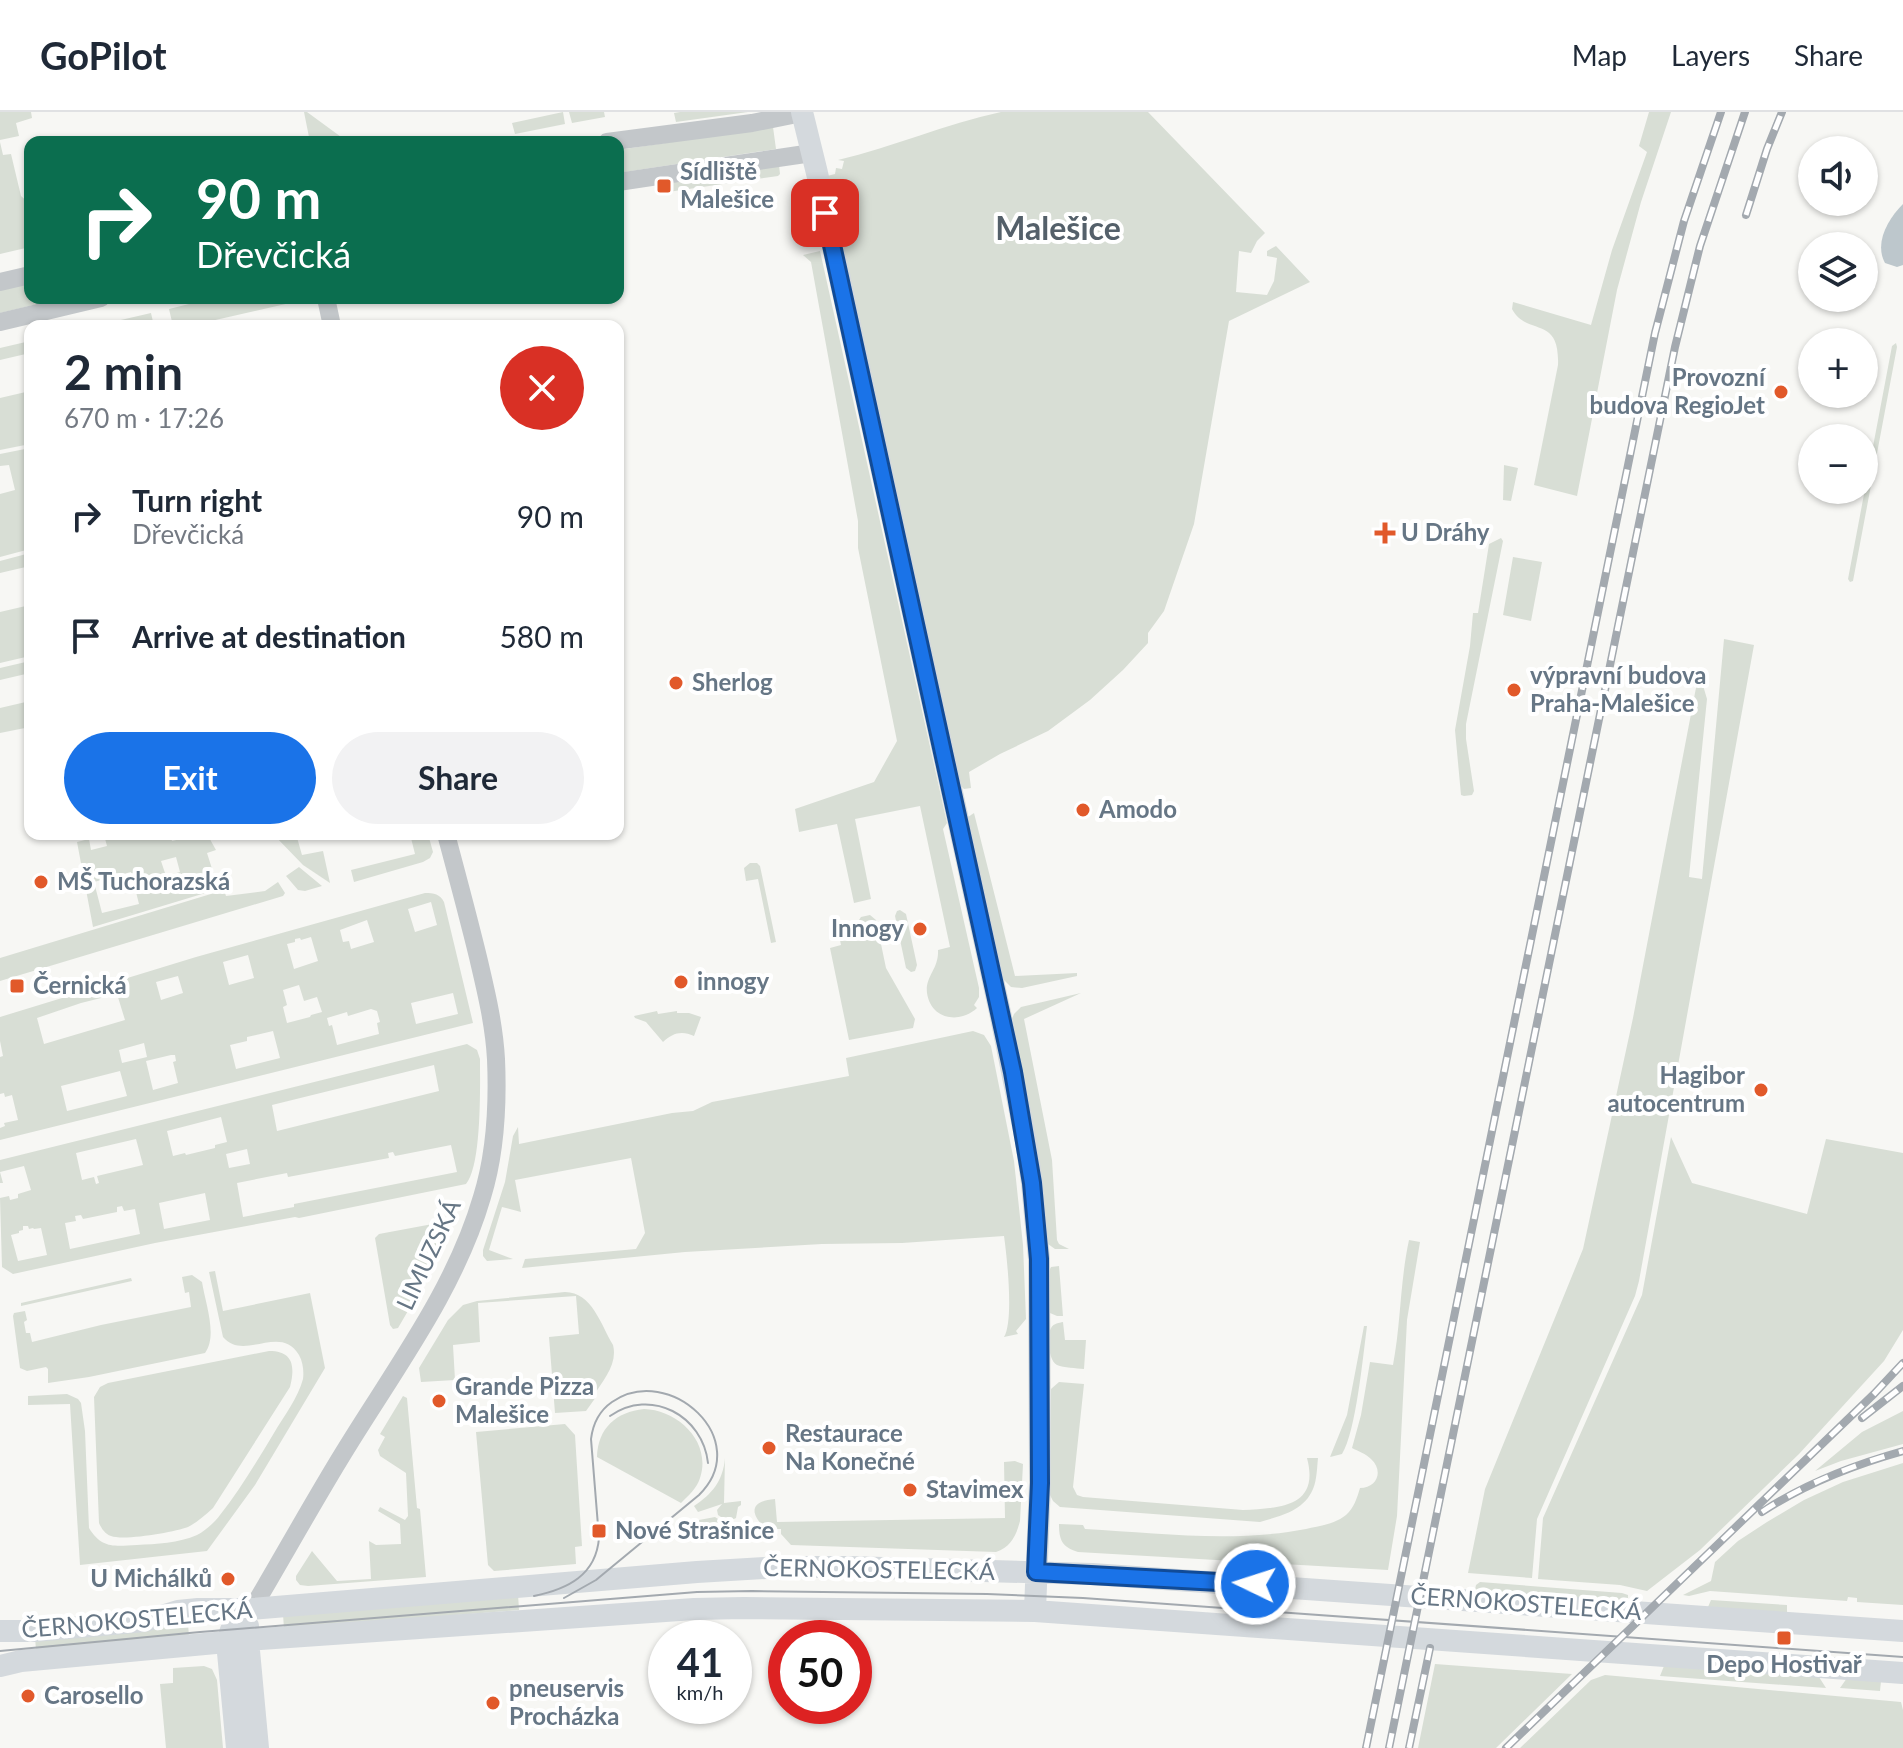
<!DOCTYPE html>
<meta charset="utf-8">
<style>
body{margin:0;font-family:Lato,sans-serif;background:#f2f2f3;color:#1f2937;height:100vh;display:flex;flex-direction:column;font-size:30px;white-space:nowrap}
*{box-sizing:border-box;margin:0}
p{font-size:26px;color:#747a83}
.icon{flex:none;width:44px;height:44px;fill:none;stroke:currentColor;stroke-width:2;stroke-linecap:round;stroke-linejoin:round}
.map{position:relative;flex:1;overflow:hidden}
.panel{position:absolute;left:24px;top:208px;width:600px;height:520px;display:flex;flex-direction:column;background:#fff;border-radius:16px;box-shadow:0 2px 6px #0004}
.panel>*{flex:none}
.hud{position:absolute;left:24px;top:24px;width:600px;height:168px;border-radius:16px;box-shadow:0 2px 6px #0004;background:#0b6e4f;color:#fff;overflow:hidden}
.fabs{position:absolute;left:1798px;top:24px;display:grid;gap:16px}
.fabs a{display:grid;place-items:center;width:80px;height:80px;border-radius:50%;background:#fff;box-shadow:0 2px 6px #0004;font-size:40px}
.speed{position:absolute;left:648px;top:1508px;display:flex;gap:16px;font-size:40px;font-weight:700;text-align:center}
.speed>*{display:grid;place-content:center;width:104px;height:104px;border-radius:50%;background:#fff;box-shadow:0 2px 6px #0004;line-height:1}
.speed small{font-size:20px;font-weight:400}
.speed .limit{border:12px solid #d22;background:#fff;color:#111}
.pin{position:absolute;display:grid;place-items:center;width:68px;height:68px;color:#fff;margin:-34px;border-radius:16px;box-shadow:0 4px 12px #0006}
.me{position:absolute;width:88px;margin:-44px;rotate:274deg;stroke-linejoin:round;filter:drop-shadow(0 0 6px #0008)}
.turn{display:flex;align-items:center;gap:28px;height:168px;padding:0 40px;font-size:36px}
.turn .icon{width:104px;height:104px;stroke-width:2.5}
.turn b{display:block;font-size:56px;line-height:68px}
.round{display:grid;place-items:center;flex:none;width:84px;height:84px;border-radius:42px;background:#f2f2f3}
.headline{display:flex;align-items:center;justify-content:space-between;height:136px;padding:0 40px}
h1{font-size:48px;font-weight:700;line-height:60px}
.primary-button{display:flex;gap:16px;margin-top:auto;padding:16px 40px}
.primary-button a{flex:1;height:92px;border-radius:48px;background:#1a73e8;color:#fff;font-size:32px;font-weight:700;line-height:92px;text-align:center}
.primary-button a+a{background:#f2f2f3;color:#1f2937}
ul{padding:0;list-style:none}
li{display:flex;align-items:center;gap:24px;height:120px;padding:0 40px}
li div{flex:1}
li b{display:block;font-size:30px}
li em{font-style:normal}
header{display:flex;align-items:center;gap:48px;box-sizing:border-box;height:112px;padding:0 40px;background:#fff;border-bottom:2px solid #e0e1e3}
header strong{font-size:38px}
nav{display:flex;gap:44px;margin-inline-start:auto;font-size:28px}
.map>svg:first-child{display:block}
.green{fill:#d8ded5;fill-rule:evenodd}
.water{fill:#bdc7cc}
.lines{fill:none;stroke-linecap:round;stroke-linejoin:round}
.tertiary{stroke:#c3c7ca;stroke-width:18}
.secondary{stroke:#d4d9dd;stroke-width:22}
.tram{stroke:#a3a9af;stroke-width:2}
.rail-casing{stroke:#a3a9af;stroke-width:8}
.rail{stroke:#fff;stroke-width:5;stroke-dasharray:15;stroke-linecap:butt}
.route-casing{stroke:#114b97;stroke-width:20}
.route{stroke:#1a73e8;stroke-width:14}
.poi-dot{fill:#e1592a;stroke:#fff;stroke-width:3}
.labels{text-anchor:middle;stroke-width:8;stroke-linejoin:round;paint-order:stroke}
.poi-label{font-size:24px;font-weight:bold;fill:#667685;stroke:#fff;text-anchor:start}
.street-label{font-size:24px;fill:#667685;stroke:#fff}
.district-label{font-size:32px;font-weight:bold;fill:#54606a;stroke:#fff}
</style>
<header>
<strong>GoPilot</strong>
<nav><a>Map</a><a>Layers</a><a>Share</a></nav>
</header>
<div class="map">
<svg width="1903" height="1636" viewBox="0 0 1903 1636">
<rect width="100%" height="100%" fill="#f7f7f4"/>
<!-- green -->
<path class="green" d="M0,0H31L32,6L16,11L19,24L0,28Z
M304,0H307L348,30H328L326,26L316,28V30H310Z
M563,0L565,12L515,22L512,11Z
M569,0H604L605,5L572,11Z
M680,0H748L676,10L674,1Z
M1001,0H1148L1265,121L1257,129L1251,141L1239,139L1236,180L1267,183L1274,169L1277,146L1267,144V139L1276,134L1310,170L1229,209L1194,412L1164,499L1148,521V531L1123,558L1090,588L1048,619L1000,642L969,660L971,676L964,677L961,674L827,64L835,62L836,56L842,57L844,49L838,48C893,35 945,12 1001,0Z
M1649,0H1671L1641,90L1617,178L1577,384L1534,373L1558,253C1560,202 1527,225 1512,197L1513,190L1591,213L1612,138L1647,40L1639,34Z
M773,15L776,37L618,61V38Z
M0,30L3,43L11,42L21,84L30,92V135L0,142Z
M779,53L780,62L778,64L668,80L667,71Z
M820,139L947,711L943,717L979,876V885L974,893L977,896C960,912 931,908 927,881C925,864 939,857 938,838L950,835L920,694L855,707L871,787L854,791L837,712L799,720L795,697L874,670L897,629L858,436V409L811,150L803,143Z
M30,170V186H63L0,201V178Z
M213,186H289L290,191L189,214H173L169,197Z
M151,201L154,214H95Z
M30,229V241L0,248V236Z
M1896,231L1897,235L1853,469L1850,470L1848,467L1892,234Z
M30,279V332L0,338V286Z
M30,336V437L0,445V382L15,378L9,353L0,354V342Z
M1504,353L1518,356L1511,389L1503,388Z
M1501,426L1503,429L1466,612V627L1474,679L1472,683L1464,684L1461,683L1455,618L1470,534L1473,501H1478L1489,432Z
M30,441V454L0,461V449Z
M1513,445L1542,450L1531,509L1503,503Z
M30,493V544L0,551V500Z
M1724,527L1754,533L1639,1169L1635,1184L1537,1407L1532,1466L1468,1461L1485,1377L1583,1137L1633,906L1699,560L1707,587L1689,765L1702,767Z
M30,549V561L0,568V556Z
M30,589V615L0,621V596Z
M974,701L1015,864L1077,861V864L1022,876L1011,875L1003,867L968,705Z
M110,722H170L172,729L185,726L184,722H207L216,738L207,741L214,763L208,766L212,779L93,815L77,730L89,727L91,738L107,734L104,723ZM176,745L180,760L166,764L161,749ZM131,760L139,792L102,801L94,770Z
M273,722H296L302,743L323,739L330,771L303,753Z
M410,722H428L433,740L430,746L423,750L354,770L351,758L415,742Z
M750,751H757L760,754L776,830L771,831L758,767L746,769L744,756Z
M299,755L322,774L305,779L298,778L286,764Z
M278,770L285,781L283,784L0,869V846L224,778L226,784L265,779Z
M425,781C434,781 440,782 444,790L473,911L0,1028V1016L5,1014L4,1011L18,1008L12,983L5,985L4,981L0,982V945L3,944L0,929V905L196,845ZM431,790L437,813L415,820L408,797ZM367,808L374,830L351,837L349,829L343,830L340,818ZM311,825L318,849L294,857L287,832L295,830V827L300,826L301,828ZM248,843L254,866L229,873L223,850ZM178,864L183,881L161,888L156,870ZM299,873L304,889L317,885L322,900L311,903L310,905L287,911L283,895L287,893L283,878ZM453,881L458,902L416,912L411,891ZM117,882L125,908L44,932L37,906L81,891ZM371,897L377,899L380,910L377,911L379,922L337,933L332,913L329,914L327,906L347,900L348,904ZM273,919L280,946L236,957L230,933L247,929V925ZM144,931L147,945L122,951L119,938ZM171,943H175L176,949L173,950L178,971L153,978L146,949ZM120,959L127,984L67,999L61,974Z
M900,798L906,802L917,853L915,859L911,860L906,856L895,804L897,799Z
M870,803L876,808L886,856L915,907L913,916L849,928L830,836L841,833L840,828L860,824L859,808L861,805Z
M1081,881L1024,907L1052,1048L1057,1128L1059,1132L1069,1137H1055L1048,1132L1012,907L1014,902L1021,895Z
M657,899L658,902L677,899V901H689L701,905L694,924C682,918 672,921 663,930L646,910L635,906L634,904Z
M973,919L984,923L991,934L1014,1049L1023,1133L1026,1207L1016,1219L1018,1222L1004,1225C1014,1209 1007,1145 1004,1124L902,1131L822,1132L685,1140L522,1156L525,1147L636,1137L645,1121L631,1046L515,1068L521,1100L502,1095L489,1138L513,1147L487,1149L483,1144V1138L505,1070L513,1024L518,1015L519,1032L672,1001L693,999L712,990L849,964L846,946Z
M467,932L477,938L480,947C480,973 482,1053 466,1072L299,1106L295,1105L155,1131L13,1162L2,1155L0,1086L9,1084L10,1088L18,1086V1082L31,1078L24,1054L0,1060L3,1071H0V1048ZM434,953L439,979L277,1019L272,993ZM221,1005L227,1030L215,1033V1036L186,1043L185,1041L173,1044L167,1019ZM136,1027L143,1053L97,1064L99,1071L96,1072L94,1065L82,1068L76,1041ZM451,1033L457,1060L294,1092V1095L243,1105L237,1071L287,1061L288,1065L389,1046L388,1041L393,1040L395,1044ZM247,1037L250,1052L229,1056L226,1042ZM205,1081L210,1108L164,1117L159,1091ZM122,1094L124,1099L135,1097L140,1122L70,1137L65,1111L76,1109L75,1104L81,1103L83,1107L117,1100V1095ZM23,1114H28L29,1117L33,1116L34,1117L41,1116L47,1143L18,1149L11,1123L19,1121V1119L23,1118Z
M1671,1025L1692,1071L1807,1102L1826,1027L1903,1041V1218L1884,1249L1799,1342L1700,1438L1647,1479L1620,1473L1538,1467L1543,1406L1642,1183Z
M438,1111L449,1113V1118L436,1150L432,1149L422,1165L426,1168L398,1216L393,1217L390,1213L375,1126L379,1122Z
M1409,1128L1420,1130L1407,1208L1397,1404L1388,1458L1078,1440C1062,1435 1059,1428 1059,1412L1083,1413L1085,1417C1158,1421 1234,1431 1306,1417C1319,1414 1335,1412 1346,1403C1354,1396 1357,1386 1360,1376C1377,1376 1384,1359 1371,1347C1366,1342 1358,1339 1352,1336L1361,1303L1370,1250L1393,1253C1401,1211 1400,1169 1409,1128Z
M1059,1154L1063,1204H1057L1050,1201V1198L1049,1159L1051,1155Z
M215,1159L223,1199L310,1181L325,1256L255,1373L207,1439L80,1453L70,1292L28,1293V1284L67,1282L78,1287L81,1291L85,1319L89,1416C102,1437 114,1434 137,1433C156,1432 179,1431 197,1423C205,1419 215,1410 220,1403C240,1378 257,1349 274,1321C284,1304 298,1286 303,1267C304,1260 303,1250 299,1243C280,1211 244,1250 223,1225L209,1160Z
M192,1163L202,1170C205,1190 218,1224 205,1241L89,1265L48,1271V1257L46,1255L27,1259L20,1256L13,1204L14,1201L25,1199L27,1208L24,1210L26,1221H30L32,1230L101,1213L191,1195L189,1180L185,1181L182,1165Z
M131,1166L132,1169L21,1194V1191Z
M565,1180C592,1180 601,1213 613,1233C618,1252 603,1268 594,1283L596,1285L586,1299L555,1301L549,1225L579,1222L576,1184L478,1191L480,1230L453,1233L455,1268L421,1270L419,1256L448,1208L463,1193L477,1189Z
M1063,1210L1065,1228H1086L1084,1257C1076,1256 1064,1256 1057,1253C1048,1249 1047,1223 1051,1216C1054,1211 1059,1211 1063,1210Z
M1364,1214H1367C1363,1244 1356,1320 1342,1342L1330,1345L1347,1303Z
M269,1239C294,1239 295,1255 290,1275L213,1396C205,1403 198,1410 188,1415C175,1420 124,1429 111,1424C105,1422 101,1416 99,1411L94,1285L100,1275L108,1271Z
M1059,1270L1084,1272L1073,1375L1077,1383L1083,1385L1243,1398C1280,1396 1320,1395 1307,1346H1318C1317,1355 1317,1368 1313,1377C1304,1399 1280,1404 1260,1410L1060,1395L1053,1389L1050,1383L1051,1277Z
M403,1284L407,1286L417,1396L420,1397L426,1465L308,1474L300,1473L296,1468V1464L312,1439L337,1469L371,1467L369,1429L376,1433L401,1432L400,1412L378,1399L380,1395L405,1408L408,1404L406,1361L380,1344L378,1338L385,1325L380,1322Z
M644,1297C678,1298 712,1330 700,1366C697,1376 688,1384 681,1391L597,1345C598,1316 616,1300 644,1297Z
M1903,1299V1332L1841,1349L1815,1359L1862,1320Z
M565,1312L575,1323L582,1434L575,1435L576,1452L494,1459L488,1453L476,1320Z
M725,1346L724,1391L741,1389V1393L738,1395L736,1406C730,1409 723,1407 718,1403L717,1398L722,1392L698,1400L694,1394C712,1382 723,1369 725,1346Z
M1015,1349L1023,1352L1020,1409C1016,1424 1011,1435 996,1440L791,1433L781,1422V1417H766C749,1401 750,1389 775,1387L777,1410L1005,1406L1004,1350Z
M1903,1351V1493L1857,1490V1486L1848,1485L1847,1489L1710,1479L1689,1484L1683,1483L1711,1469L1715,1450L1738,1429L1767,1410L1804,1388L1843,1370Z
M715,1405L727,1413L718,1414V1418H698L699,1408Z
M1480,1470L1622,1481L1628,1483V1490L1475,1478L1476,1473Z
M518,1482L519,1498L284,1517L283,1502Z
M1711,1488L1787,1493V1501L1708,1495Z
M193,1503V1510L188,1511L189,1525L36,1539L35,1524Z
M1435,1552L1572,1562L1496,1636H1418Z
M204,1554L212,1557L217,1568L223,1636H166L160,1572L173,1571V1556Z
M1664,1554L1819,1565L1826,1576L1660,1564Z
M1605,1563L1901,1590L1903,1598V1636H1520L1591,1568Z
M1847,1566L1881,1569L1880,1579L1840,1576Z"/>
<!-- water -->
<path class="water" d="M1903,92V153L1897,155L1885,151C1874,131 1888,107 1903,92Z"/>
<g class="lines">
<!-- tertiary -->
<path class="tertiary" d="M607,30L752,11L802,1
M618,70L812,41
M0,170L30,163
M326,186L332,214
M0,210L101,186
M252,1497C283,1445 312,1392 344,1340C394,1258 455,1178 482,1085C496,1040 498,993 496,947C494,912 486,879 478,845C468,804 457,763 446,722"/>
<!-- secondary -->
<path class="secondary" d="M802,0L817,61L1001,905L1026,1029L1032,1071L1039,1147L1040,1371L1035,1499
M248,1514V1528L258,1636
M231,1518L227,1530L237,1636
M0,1519H35L145,1509L178,1499L198,1497H252L697,1460L782,1455H848L1092,1462L1903,1519
M0,1554L21,1549L248,1528L694,1497L744,1496L1035,1499L1903,1561"/>
<!-- tram -->
<path class="tram" d="M610,1304C651,1275 703,1304 708,1351
M534,1484C568,1477 596,1463 599,1426L591,1327C593,1311 599,1299 612,1290C669,1250 755,1328 699,1383L596,1468L564,1486
M0,1539L200,1520L697,1480L752,1479L987,1482L1083,1486L1903,1545"/>
<defs>
<path id="rail" d="M1746,103L1767,37L1782,0
M1862,1306L1903,1274
M1762,1400C1806,1371 1853,1353 1903,1339
M1366,1636L1655,221L1684,109L1721,0
M1389,1636L1675,235L1700,134L1745,0
M1409,1636L1430,1536
M1506,1636L1874,1282L1903,1251"/>
</defs>
<!-- rail casing -->
<use href="#rail" class="rail-casing"/>
<!-- rail -->
<use href="#rail" class="rail"/>
</g>
<g class="lines">
<defs>
<path id="route" d="M825,101L1013,960L1032,1071L1039,1147L1040,1371L1036,1460L1255,1472"/>
</defs>
<!-- route casing -->
<use href="#route" class="route-casing"/>
<!-- route -->
<use href="#route" class="route"/>
</g>
<!-- markers -->
<g class="poi-dot">
<rect x="656" y="66" width="16" height="16" rx="4"/>
<circle cx="1781" cy="280" r="8"/>
<path d="M1381 409h8v8h8v8h-8v8h-8v-8h-8v-8h8z"/>
<circle cx="676" cy="571" r="8"/>
<circle cx="1514" cy="578" r="8"/>
<circle cx="1083" cy="698" r="8"/>
<circle cx="41" cy="770" r="8"/>
<circle cx="920" cy="817" r="8"/>
<circle cx="681" cy="870" r="8"/>
<rect x="9" y="866" width="16" height="16" rx="4"/>
<circle cx="1761" cy="978" r="8"/>
<circle cx="439" cy="1289" r="8"/>
<circle cx="769" cy="1336" r="8"/>
<circle cx="910" cy="1378" r="8"/>
<rect x="591" y="1411" width="16" height="16" rx="4"/>
<circle cx="228" cy="1467" r="8"/>
<rect x="1776" y="1518" width="16" height="16" rx="4"/>
<circle cx="28" cy="1584" r="8"/>
<circle cx="493" cy="1591" r="8"/>
</g>
<g class="labels">
<!-- poi labels -->
<g class="poi-label">
<text x="680" y="68">Sídliště<tspan x="680" dy="28">Malešice</tspan></text>
<text x="1765" y="274" text-anchor="end">Provozní<tspan x="1765" dy="28">budova RegioJet</tspan></text>
<text x="1401" y="429">U Dráhy</text>
<text x="1530" y="572">výpravní budova<tspan x="1530" dy="28">Praha-Malešice</tspan></text>
<text x="692" y="579">Sherlog</text>
<text x="1099" y="706">Amodo</text>
<text x="57" y="778">MŠ Tuchorazská</text>
<text x="904" y="825" text-anchor="end">Innogy</text>
<text x="697" y="878">innogy</text>
<text x="33" y="882">Černická</text>
<text x="1745" y="972" text-anchor="end">Hagibor<tspan x="1745" dy="28">autocentrum</tspan></text>
<text x="455" y="1283">Grande Pizza<tspan x="455" dy="28">Malešice</tspan></text>
<text x="785" y="1330">Restaurace<tspan x="785" dy="28">Na Konečné</tspan></text>
<text x="926" y="1386">Stavimex</text>
<text x="615" y="1427">Nové Strašnice</text>
<text x="212" y="1475" text-anchor="end">U Michálků</text>
<text x="1784" y="1561" text-anchor="middle">Depo Hostivař</text>
<text x="509" y="1585">pneuservis<tspan x="509" dy="28">Procházka</tspan></text>
<text x="44" y="1592">Carosello</text>
</g>
<!-- street labels -->
<g class="street-label">
<text transform="translate(429 1143) rotate(-65)" y="8">LIMUZSKÁ</text>
<text transform="translate(879 1458) rotate(1)" y="8">ČERNOKOSTELECKÁ</text>
<text transform="translate(1526 1492) rotate(4)" y="8">ČERNOKOSTELECKÁ</text>
<text transform="translate(137 1508) rotate(-5)" y="8">ČERNOKOSTELECKÁ</text>
</g>
<!-- district labels -->
<g class="district-label">
<text x="1058" y="128">Malešice</text>
</g>
</g>
</svg>
<div class="fabs">
<a><svg class="icon" aria-label="sound" viewBox="0 0 24 24"><path d="M4 9h4l5-4v14l-5-4H4zM17 9q2 3 0 6"/></svg></a>
<a><svg class="icon" aria-label="layers" viewBox="0 0 24 24"><path d="M12 4l9 5-9 5-9-5zM3 14l9 5 9-5"/></svg></a>
<a>+</a>
<a>−</a>
</div>
<div class="speed"><div>41<small>km/h</small></div><div class="limit">50</div></div>
<div class="pin" style="left:825px;top:101px;background:#d93025"><svg class="icon" aria-label="arrive" viewBox="0 0 24 24"><path d="M6 21V4h12l-3 4 3 4H6"/></svg></div>
<svg class="me" style="left:1255px;top:1472px" viewBox="-20 -20 40 40"><circle r="17" fill="#1a73e8" stroke="#fff" stroke-width="3"/><path d="M0-11L8 9 0 5-8 9z" fill="#fff"/></svg>
<div class="hud">
<div class="turn"><svg class="icon" aria-label="right" viewBox="0 0 24 24"><path d="M7 20v-9h11M14 6l5 5-5 5"/></svg><div><b>90 m</b>Dřevčická</div></div>
</div>
<section class="panel">
<div class="headline"><div><h1>2 min</h1><p>670 m · 17:26</p></div><a class="round" style="background:#d93025;color:#fff"><svg class="icon" aria-label="close" viewBox="0 0 24 24"><path d="M6 6l12 12M18 6L6 18"/></svg></a></div>
<ul>
<li><svg class="icon" aria-label="right" viewBox="0 0 24 24"><path d="M7 20v-9h11M14 6l5 5-5 5"/></svg><div><b>Turn right</b><p>Dřevčická</p></div><em>90 m</em></li>
<li><svg class="icon" aria-label="arrive" viewBox="0 0 24 24"><path d="M6 21V4h12l-3 4 3 4H6"/></svg><div><b>Arrive at destination</b></div><em>580 m</em></li>
</ul>
<div class="primary-button"><a>Exit</a><a>Share</a></div>
</section>
</div>
